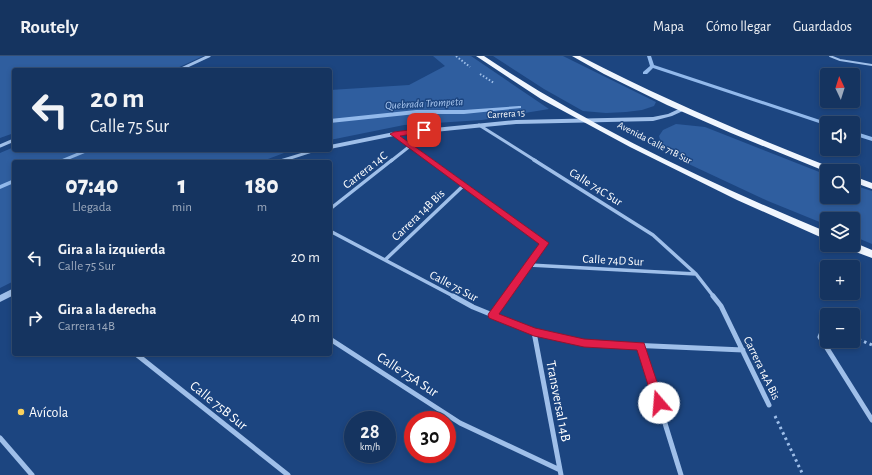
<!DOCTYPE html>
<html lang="es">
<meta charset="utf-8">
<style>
body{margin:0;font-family:"Alegreya Sans",sans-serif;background:#1e3c66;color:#f1f3f6;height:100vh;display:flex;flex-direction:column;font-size:15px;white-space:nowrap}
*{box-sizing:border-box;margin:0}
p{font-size:13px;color:#9daabd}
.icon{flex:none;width:22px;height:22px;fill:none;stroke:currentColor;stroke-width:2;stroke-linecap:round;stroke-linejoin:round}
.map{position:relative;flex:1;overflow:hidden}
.details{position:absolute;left:12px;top:104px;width:320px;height:196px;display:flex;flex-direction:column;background:#153460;border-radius:4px;box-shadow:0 2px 6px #0003,0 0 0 1px #344f75}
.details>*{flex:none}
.top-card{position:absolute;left:12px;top:12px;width:320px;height:84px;border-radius:4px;box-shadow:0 2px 6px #0003,0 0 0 1px #344f75;background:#153460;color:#f1f3f6;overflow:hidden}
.needle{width:26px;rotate:356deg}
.buttons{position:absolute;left:820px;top:12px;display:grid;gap:8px}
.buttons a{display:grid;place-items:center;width:40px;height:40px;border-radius:4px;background:#153460;box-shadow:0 2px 6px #0003,0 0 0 1px #344f75;font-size:20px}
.speed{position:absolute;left:344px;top:355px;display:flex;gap:8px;font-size:20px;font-weight:700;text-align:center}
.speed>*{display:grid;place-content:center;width:52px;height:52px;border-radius:50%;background:#153460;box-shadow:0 2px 6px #0003,0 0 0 1px #344f75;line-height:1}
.speed small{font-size:10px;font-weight:400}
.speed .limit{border:6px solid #d22;background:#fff;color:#111}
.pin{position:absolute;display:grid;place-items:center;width:34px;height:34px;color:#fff;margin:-17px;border-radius:8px;box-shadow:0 2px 6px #0006}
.me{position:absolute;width:44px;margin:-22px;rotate:342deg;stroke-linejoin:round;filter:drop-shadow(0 0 3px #0008)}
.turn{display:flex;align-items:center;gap:14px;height:84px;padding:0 12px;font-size:18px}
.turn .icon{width:52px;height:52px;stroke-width:2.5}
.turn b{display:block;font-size:28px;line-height:34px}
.eta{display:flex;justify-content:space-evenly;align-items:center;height:68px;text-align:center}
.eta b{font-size:24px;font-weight:800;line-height:28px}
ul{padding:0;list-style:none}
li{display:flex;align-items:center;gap:12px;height:60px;padding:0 12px}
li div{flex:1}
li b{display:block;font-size:15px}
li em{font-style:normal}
header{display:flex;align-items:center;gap:24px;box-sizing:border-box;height:56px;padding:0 20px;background:#153460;border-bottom:1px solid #344f75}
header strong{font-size:19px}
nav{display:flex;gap:22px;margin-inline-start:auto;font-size:14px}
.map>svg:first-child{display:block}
.green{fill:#2f5e9f}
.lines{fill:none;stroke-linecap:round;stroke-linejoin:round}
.stream{fill:#92b9eb;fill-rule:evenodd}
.path-far1{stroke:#9fbfe9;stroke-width:2;stroke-dasharray:1.5 2;stroke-linecap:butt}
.path{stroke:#9fbfe9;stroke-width:3;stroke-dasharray:2.5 3.5;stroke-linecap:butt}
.service{stroke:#9fbfe9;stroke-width:2}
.minor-far2{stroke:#9fbfe9;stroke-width:3}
.minor-far1{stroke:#9fbfe9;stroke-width:3.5}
.minor{stroke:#9fbfe9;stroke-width:5}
.tertiary{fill:#9fbfe9;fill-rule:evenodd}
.trunk{fill:#f0f6fe;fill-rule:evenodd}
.route{fill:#e11d48;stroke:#92132f}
.poi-dot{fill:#fad15d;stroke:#1c4580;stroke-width:1.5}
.labels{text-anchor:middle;stroke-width:3;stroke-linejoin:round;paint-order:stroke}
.far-street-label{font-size:10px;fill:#fff;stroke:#1c4580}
.far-water-label{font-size:11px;font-style:italic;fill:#abc9f1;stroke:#1c4580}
.street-label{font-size:12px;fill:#fff;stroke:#1c4580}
.near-street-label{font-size:14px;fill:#fff;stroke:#1c4580}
.near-poi-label{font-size:14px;fill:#fff;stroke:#1c4580;text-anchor:start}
</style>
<header>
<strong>Routely</strong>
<nav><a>Mapa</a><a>Cómo llegar</a><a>Guardados</a></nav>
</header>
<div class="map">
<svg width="872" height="419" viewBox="0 0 872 419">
<rect width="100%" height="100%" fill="#1c4580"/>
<!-- green -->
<path class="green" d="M0,0H203L173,14H14V77L0,82Z
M433,0H471L549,53L482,64L404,69L330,84V34L409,29L445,10Z
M493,0H563L656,46L654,50L642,54L626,56L606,57L583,55L544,33Z
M676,68L705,71L827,119V141H853V129L872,135V188L853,180V163H827V169L768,145L678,103L661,87L659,80L663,74Z
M14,91V94H292L260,106H14V225L0,232V97Z"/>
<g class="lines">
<!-- stream -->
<path class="stream" d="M647,0H651L654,9L829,67H827V70L825,69L653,12L647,18H643V16L650,10Z
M519,50H521V52L464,58H416L330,67V63L416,54H464Z
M853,75L872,81V85L853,79Z
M84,94H92L63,106H55Z
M14,123V127L0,133V129Z"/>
<!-- path-far1 -->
<path class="path-far1" d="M456,0L470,11
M480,18L494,27"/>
<!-- path -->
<path class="path" d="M853,281L872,289
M775,360L803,419"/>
<!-- service -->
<path class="service" d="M830,0L840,4L872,9"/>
<!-- minor-far2 -->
<path class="minor-far2" d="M179,14L209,0
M479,69L536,105
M394,78L431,105
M0,90L14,84
M391,105L410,90"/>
<!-- minor-far1 -->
<path class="minor-far1" d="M430,104L545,187L506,241
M534,104L653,179L696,218L714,241
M330,153L392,104
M330,175L455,241
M385,204L464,129
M529,209L696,218"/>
<!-- minor -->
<path class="minor" d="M453,240L473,251L534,276L584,287L743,294
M713,240L721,250L769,349
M493,259L506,240
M823,274L820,281L872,364
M534,276L561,419
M330,283L460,367L560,414
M641,290L681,419
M136,298L288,419
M0,382L32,419"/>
<!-- tertiary -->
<path class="tertiary" d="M683,51L686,53L685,54L672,60L653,65L516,68L394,80L330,93V89L394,76L516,64L653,61L668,58Z
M311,94H320L283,106H274L275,105Z
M14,232V239L0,246V239Z"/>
<!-- trunk -->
<path class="trunk" d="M476,0H484C590,71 709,127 827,176V184L737,144L630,91L541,43Z
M572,0H580C663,43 748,79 835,113L837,115H827V116L731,77L667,49L604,18Z
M853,120L872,127V133L853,126Z
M853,186L872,194V202L845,192L844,189H853Z"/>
</g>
<!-- route -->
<path class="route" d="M424,72L427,74L426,76L400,80L549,187L499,258L535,272L584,283L644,287L664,347L663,351L659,353L655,351L637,294L584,291L534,280L489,262L488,259L489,257L539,188L390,78L394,76Z"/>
<!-- markers -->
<circle class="poi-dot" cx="21" cy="356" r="4"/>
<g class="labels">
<!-- far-street labels -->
<g class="far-street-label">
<text transform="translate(506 57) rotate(-4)" y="4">Carrera 15</text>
<text transform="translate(655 86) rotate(27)" y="4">Avenida Calle 71B Sur</text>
</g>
<!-- far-water labels -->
<g class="far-water-label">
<text transform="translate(424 47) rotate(-3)" y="4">Quebrada Trompeta</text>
</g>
<!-- street labels -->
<g class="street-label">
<text transform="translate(365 114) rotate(-38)" y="4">Carrera 14C</text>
<text transform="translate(596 131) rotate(32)" y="4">Calle 74C Sur</text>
<text transform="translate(418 159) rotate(-44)" y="4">Carrera 14B Bis</text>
<text transform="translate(613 204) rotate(3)" y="4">Calle 74D Sur</text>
<text transform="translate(454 230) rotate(28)" y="4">Calle 75 Sur</text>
<text transform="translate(762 312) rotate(64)" y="4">Carrera 14A Bis</text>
</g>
<!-- near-street labels -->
<g class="near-street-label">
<text transform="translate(408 318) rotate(33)" y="5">Calle 75A Sur</text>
<text transform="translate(559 345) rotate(79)" y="5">Transversal 14B</text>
<text transform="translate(219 349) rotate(39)" y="5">Calle 75B Sur</text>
</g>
<!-- near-poi labels -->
<g class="near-poi-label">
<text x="29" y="361">Avícola</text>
</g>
</g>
</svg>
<div class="buttons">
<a><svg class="needle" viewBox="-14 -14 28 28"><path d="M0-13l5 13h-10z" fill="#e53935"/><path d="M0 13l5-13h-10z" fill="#9daabd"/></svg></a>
<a><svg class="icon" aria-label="sound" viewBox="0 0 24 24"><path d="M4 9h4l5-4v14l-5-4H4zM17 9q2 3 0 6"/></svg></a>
<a><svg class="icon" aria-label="search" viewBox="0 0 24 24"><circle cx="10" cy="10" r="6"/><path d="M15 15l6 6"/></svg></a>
<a><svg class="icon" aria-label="layers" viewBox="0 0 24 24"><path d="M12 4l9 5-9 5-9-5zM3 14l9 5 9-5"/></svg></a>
<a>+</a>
<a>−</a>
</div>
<div class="speed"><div>28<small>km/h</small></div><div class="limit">30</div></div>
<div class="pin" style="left:424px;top:74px;background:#d93025"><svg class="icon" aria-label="arrive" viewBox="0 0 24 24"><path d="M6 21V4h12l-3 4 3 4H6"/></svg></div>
<svg class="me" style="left:659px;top:347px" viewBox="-20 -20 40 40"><circle r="19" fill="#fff"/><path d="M0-13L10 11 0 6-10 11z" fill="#e11d48"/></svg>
<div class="top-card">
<div class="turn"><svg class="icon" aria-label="left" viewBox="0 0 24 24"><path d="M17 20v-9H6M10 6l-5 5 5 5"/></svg><div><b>20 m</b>Calle 75 Sur</div></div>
</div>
<section class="details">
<div class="eta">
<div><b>07:40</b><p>Llegada</p></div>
<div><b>1</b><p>min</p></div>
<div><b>180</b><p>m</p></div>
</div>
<ul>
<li><svg class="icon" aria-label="left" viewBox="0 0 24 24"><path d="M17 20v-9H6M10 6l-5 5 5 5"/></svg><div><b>Gira a la izquierda</b><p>Calle 75 Sur</p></div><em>20 m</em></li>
<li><svg class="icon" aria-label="right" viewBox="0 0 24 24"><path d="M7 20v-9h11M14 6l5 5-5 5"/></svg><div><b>Gira a la derecha</b><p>Carrera 14B</p></div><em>40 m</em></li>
</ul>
</section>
</div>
